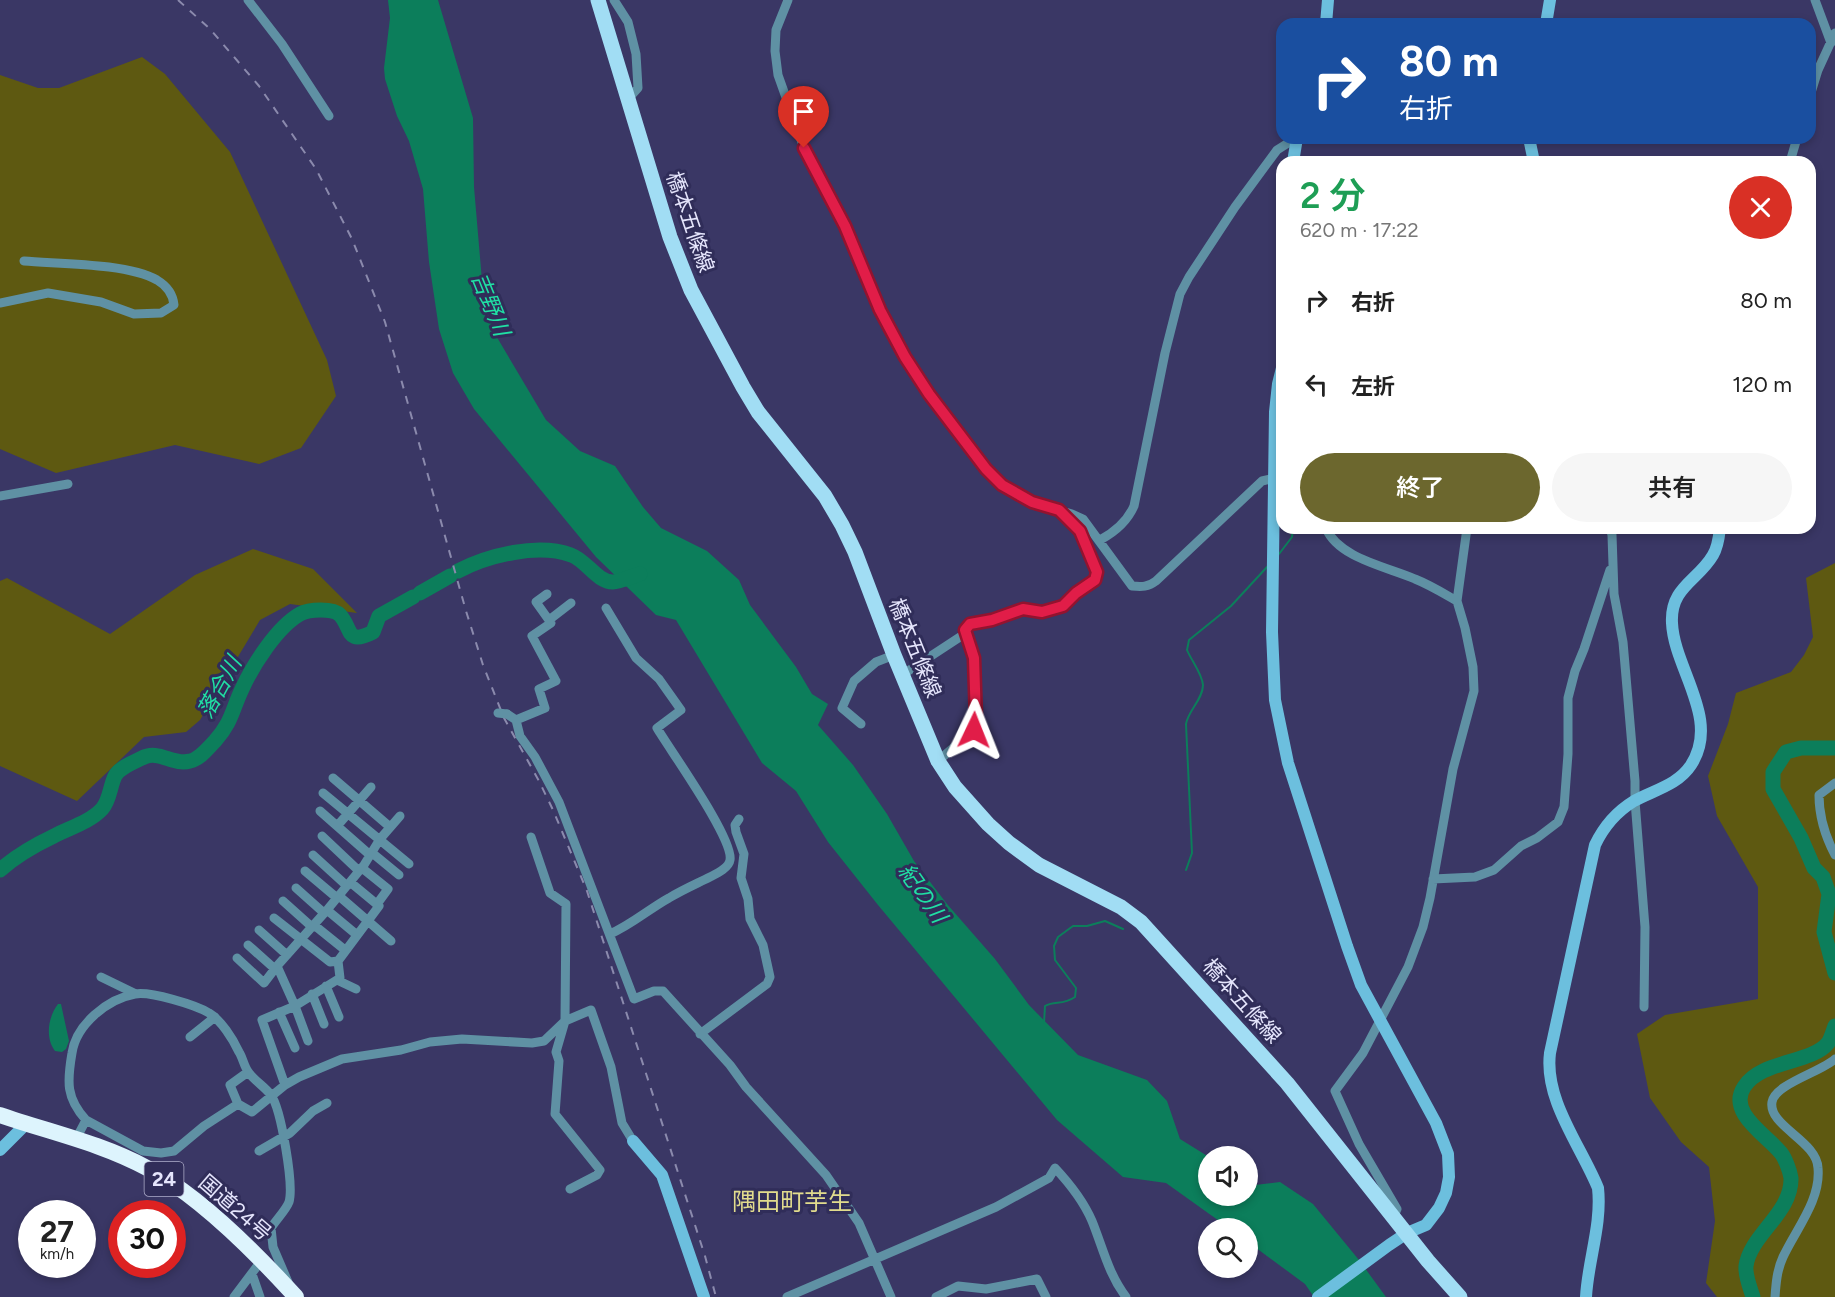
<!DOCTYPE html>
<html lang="ja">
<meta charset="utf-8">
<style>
body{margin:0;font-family:Figtree,"Noto Sans JP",sans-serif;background:#f6f6f6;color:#222;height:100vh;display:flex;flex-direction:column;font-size:22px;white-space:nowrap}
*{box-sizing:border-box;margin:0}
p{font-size:20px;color:#767676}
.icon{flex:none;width:33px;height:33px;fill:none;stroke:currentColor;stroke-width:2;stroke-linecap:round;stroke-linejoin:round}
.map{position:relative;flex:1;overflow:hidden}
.sheet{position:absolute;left:1276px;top:156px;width:540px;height:378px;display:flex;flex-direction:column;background:#fff;border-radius:18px;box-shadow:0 3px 9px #0003}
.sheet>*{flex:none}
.guide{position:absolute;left:1276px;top:18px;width:540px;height:126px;border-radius:18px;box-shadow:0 3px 9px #0003;background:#1a4fa0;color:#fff;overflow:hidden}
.controls{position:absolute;left:1198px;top:1146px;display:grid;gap:12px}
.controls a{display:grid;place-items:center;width:60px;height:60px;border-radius:50%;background:#fff;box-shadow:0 3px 9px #0003;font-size:30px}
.speed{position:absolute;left:18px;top:1200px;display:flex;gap:12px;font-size:30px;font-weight:700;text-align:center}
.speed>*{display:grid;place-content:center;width:78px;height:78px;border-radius:50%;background:#fff;box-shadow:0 3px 9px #0003;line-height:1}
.speed small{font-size:15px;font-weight:400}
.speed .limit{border:9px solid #d22;background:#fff;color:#111}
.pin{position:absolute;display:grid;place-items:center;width:51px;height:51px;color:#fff;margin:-62px -26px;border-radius:50% 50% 50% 0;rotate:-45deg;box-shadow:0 0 6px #0007}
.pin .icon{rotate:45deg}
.me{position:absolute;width:66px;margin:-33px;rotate:2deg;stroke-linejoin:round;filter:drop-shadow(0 0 4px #0008)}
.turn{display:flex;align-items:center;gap:21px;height:126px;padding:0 24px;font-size:27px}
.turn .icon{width:78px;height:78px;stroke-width:2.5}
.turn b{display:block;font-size:42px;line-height:51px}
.round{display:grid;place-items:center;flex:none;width:63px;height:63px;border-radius:32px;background:#f6f6f6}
.overview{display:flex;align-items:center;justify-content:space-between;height:102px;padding:0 24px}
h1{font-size:36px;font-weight:600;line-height:45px;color:#1e9e55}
.button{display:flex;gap:12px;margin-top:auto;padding:12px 24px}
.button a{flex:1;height:69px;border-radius:36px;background:#6c672e;color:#fff;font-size:24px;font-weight:600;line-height:69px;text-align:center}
.button a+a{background:#f6f6f6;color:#222}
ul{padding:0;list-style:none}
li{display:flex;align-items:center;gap:18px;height:84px;padding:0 24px}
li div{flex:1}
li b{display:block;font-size:22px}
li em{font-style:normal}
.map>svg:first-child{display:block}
.green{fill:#5e5911}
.water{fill:#0c7e5b}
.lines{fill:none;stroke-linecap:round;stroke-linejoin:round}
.stream{stroke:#0c7e5b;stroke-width:2}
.river{stroke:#0c7e5b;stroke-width:15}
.street{stroke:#5f91a4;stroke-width:9}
.secondary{stroke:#6cbfde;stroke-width:12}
.primary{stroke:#a1ddf4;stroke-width:15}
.highway{stroke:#ddf4fd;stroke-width:16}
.rail{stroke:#8b8aad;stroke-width:2;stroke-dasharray:8 8;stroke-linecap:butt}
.street-bridge{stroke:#5f91a4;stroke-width:9}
.route-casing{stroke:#92132f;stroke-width:15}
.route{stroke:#e11d48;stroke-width:10}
.labels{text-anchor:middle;stroke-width:6;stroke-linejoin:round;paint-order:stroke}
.shield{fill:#302d59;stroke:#afaecb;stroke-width:1.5}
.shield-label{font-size:20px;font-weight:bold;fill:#e5e5fc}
.street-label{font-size:21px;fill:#e5e5fc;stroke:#302d59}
.water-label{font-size:22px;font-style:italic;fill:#20e0a4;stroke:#302d59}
.quarter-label{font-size:24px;fill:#e1db8d;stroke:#302d59}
</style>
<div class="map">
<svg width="1835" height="1297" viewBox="0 0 1835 1297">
<rect width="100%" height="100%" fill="#3a3765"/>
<!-- green -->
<path class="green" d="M142,57L165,74L230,152L327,360L336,396L301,448L259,464L175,445L56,473L0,449V75L38,88H59Z
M253,549L313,569L357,613L290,604L260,620L200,720L186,732L144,737L77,801L0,766V581L7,578L110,634L195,575Z
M1835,563V1297H1717L1706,1283L1715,1221L1709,1167L1681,1142L1650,1098L1637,1034L1665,1015L1758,999V887L1717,816L1708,776L1728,724L1736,693L1791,672L1804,655L1813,637L1806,578Z"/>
<!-- water -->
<path class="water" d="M388,0H438L473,118L474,187L484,304L498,339L546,420L580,451L615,466L643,507L661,528L707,551L739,580L750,605L796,667L812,694L828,704L818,725L853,765L887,814L914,861L947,904L995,959L1029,1005L1078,1055L1147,1080L1167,1101L1180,1139L1209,1157V1196H1248V1180L1255,1185L1280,1182L1313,1204L1359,1260L1386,1297H1314L1305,1284L1248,1242V1228H1229L1166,1183L1123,1177L1057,1120L878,905L828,842L796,791L762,763L676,620L656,615L596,557L474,409L453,373L439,329L429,262L423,189L409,141L397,116L385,79L384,68L390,18Z
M58,1004H61L69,1041L66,1049L62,1052L55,1051C45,1038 48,1017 58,1004Z"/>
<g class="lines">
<!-- stream -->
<path class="stream" d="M1279,554L1292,537L1293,528
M1186,870L1192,853L1186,724C1188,711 1203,699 1203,685C1202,673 1191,660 1187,650L1189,640L1231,606L1267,567
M1044,1023L1045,1006C1055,1000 1062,1006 1075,997L1076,988L1055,960L1054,946L1058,937L1073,926H1087L1105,921L1123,929"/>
<!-- river -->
<path class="river" d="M458,571C489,555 538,543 571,555C586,560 597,582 613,582C621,582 632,576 640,574
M420,593L450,576
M1835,748H1801L1786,752L1773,772V789L1801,838L1814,868L1823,877L1829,894L1824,932L1835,973
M0,870C16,856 35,845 54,836C69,828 90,822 102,809C110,800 110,786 115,776C119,768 134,762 142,758C159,749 173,766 190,761C200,759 208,748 215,741C232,722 232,710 242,689C253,665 277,627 300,614C309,609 333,608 340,615C352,628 346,646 373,632L379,616L413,597
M1753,1297C1750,1287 1745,1276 1746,1266C1750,1235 1792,1213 1791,1178C1790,1171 1785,1158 1781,1153C1768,1136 1727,1113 1744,1087C1761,1060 1811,1064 1828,1043C1831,1039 1833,1031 1835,1026"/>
<!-- street -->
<path class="street" d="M248,0L282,44L329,116
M614,0L628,22L636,54L638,88L628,99
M788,0L776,30L775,51L778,75L804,148L845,226L880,310L905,357L929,394L971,450L1002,485L1032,502L1072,514L1083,519L1132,586C1142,587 1148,587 1156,581L1262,481L1275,478L1282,480
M1815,0L1831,43
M1810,96L1818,70L1835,33
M1790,162L1797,138
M0,303L48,293L101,302L134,314L161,313L174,305C173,294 167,286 157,280C127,263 59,264 24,261
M0,496L68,484
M1326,528C1338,558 1388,567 1415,579C1430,585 1443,593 1457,601
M1610,528L1612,535L1614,594L1623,642L1635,781V801L1645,927L1644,1007
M1100,540C1115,532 1127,522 1134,506L1165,353L1180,294L1189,277L1235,207L1277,150L1296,138
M606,608L636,658L659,679L681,710L657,728C670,750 734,839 730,860C729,868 716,874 710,877C696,884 682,890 669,898C649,909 631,925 610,934
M549,620L571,603
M902,675L966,633
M507,714L516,720L520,736L535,757L559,802L634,999L654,991H663L730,1065L746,1087L826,1175L859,1223L891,1297
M516,720L545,708L539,689L556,681L532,636L551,623L536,602L547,594
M861,724L842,708L854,681L876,662L894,655
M938,761L974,730L976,720L974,658L965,630L970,624L992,620L1023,609L1042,612L1063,606L1075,593L1095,581L1097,572L1080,531L1061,511
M333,778L390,827
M1835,783L1819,795C1819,817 1825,836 1835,855
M323,793L409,864
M320,811L370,855
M338,825L371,787
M322,836L359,871
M531,837L550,893L566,904L565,1021L556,1052L559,1061L555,1114L600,1170L597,1175L570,1189
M371,852L399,875
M313,855L347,886
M362,868L388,889L377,904
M305,871L337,898
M1433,879L1475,877L1494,870L1521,846L1537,838L1558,822L1564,807L1568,754V698L1575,671L1584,649L1610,570
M296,888L324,913
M339,896L391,941
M283,901L312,927
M327,910L357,935
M274,918L330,962L338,961
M314,925L345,950
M259,930L287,955
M248,945L275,969
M237,958L264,983L277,966
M101,977L136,994
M337,980L356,989
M326,986L339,1017
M312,994L324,1024
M279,1012L295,1048
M700,1034L767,984L770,977L763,945L750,919L748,899L741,878L744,854L736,832L735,825L739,819
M190,1037L215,1017
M308,1041L295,1006L340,978L338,961L379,906L350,882
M285,1085L262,1020L295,1006L277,966L327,910L364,865L380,839L400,816
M238,1104L230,1085L248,1072
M86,1120C66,1098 67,1082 72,1053C76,1025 107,999 135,994C150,991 196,1005 209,1013C221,1020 233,1039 239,1052C243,1058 244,1067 249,1073C255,1081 265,1087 271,1095C281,1109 294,1185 289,1202C286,1210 276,1220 271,1228L273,1247L288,1282
M76,1139L86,1120L143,1151L161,1153L174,1151L204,1126L238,1104L252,1112L285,1085L299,1077L342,1059L401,1050L430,1042L462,1039L532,1043L544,1041L565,1021L591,1010L611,1067L622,1123L633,1141
M259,1151L290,1133L313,1111L327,1103
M1394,1216L1397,1209L1359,1144L1335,1091L1363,1053L1408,967L1423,927L1430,898L1453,769L1474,691L1473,667L1465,628L1457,601L1467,528
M252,1274L260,1297
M234,1297L261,1261
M787,1297L996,1207L1049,1178L1055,1168C1070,1184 1083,1200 1092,1221C1103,1248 1108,1273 1126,1297
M936,1297L958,1286L986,1289L1037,1279L1046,1297
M1775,1297C1776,1283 1777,1270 1783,1257C1796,1229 1821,1200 1818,1168C1817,1141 1768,1126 1772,1102C1775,1084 1821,1072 1835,1059"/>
<!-- secondary -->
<path class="secondary" d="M1326,24L1328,0
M1546,24L1550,0
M1529,138L1534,162
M1293,162L1297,138
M1282,368L1278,384L1275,412L1272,632L1275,700L1288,763L1347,946L1361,985L1436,1123L1448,1154L1449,1177L1446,1193L1439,1208L1426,1225L1407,1233L1389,1245L1318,1297
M633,1141L662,1175L704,1297
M0,1150L26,1124
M1586,1297C1588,1260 1602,1225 1598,1188C1581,1146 1544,1100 1550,1053L1595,845C1604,826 1616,812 1634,801C1654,790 1678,785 1691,765C1721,719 1674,669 1672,623C1670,587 1698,581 1713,555C1718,547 1719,537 1720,528"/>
<!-- primary -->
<path class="primary" d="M598,0L670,237L691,290L743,387L758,412L825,496L842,525L855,552L894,655L938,761L955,787L988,824L1009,843L1039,865L1121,907L1141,922L1287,1083L1428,1261L1460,1297"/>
<!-- highway -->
<path class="highway" d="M0,1115C49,1132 101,1143 147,1168C200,1196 256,1253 296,1297"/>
<!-- rail -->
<path class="rail" d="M178,0L210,29L259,86L316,169L352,239L385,322L466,611L483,665L504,718L539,781L553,810L587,891L705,1256L716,1297"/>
<!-- street-bridge -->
<path class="street-bridge" d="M498,713L507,714"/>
</g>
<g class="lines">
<defs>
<path id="route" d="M804,148L845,226L880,310L905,357L929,394L986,469L1002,485L1032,502L1059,510L1080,531L1097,572L1095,580L1076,593L1063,606L1042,612L1023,609L992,620L970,624L965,630L974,658L976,720L974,730"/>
</defs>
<!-- route casing -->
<use href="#route" class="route-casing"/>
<!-- route -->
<use href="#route" class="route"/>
</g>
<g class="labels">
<!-- shield labels -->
<rect class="shield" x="144.5" y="1162" width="39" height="34" rx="4.5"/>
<g class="shield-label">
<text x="164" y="1186">24</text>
</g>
<!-- street labels -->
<g class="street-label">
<text transform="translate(690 222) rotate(71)" y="7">橋本五條線</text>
<text transform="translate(915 648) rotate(68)" y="7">橋本五條線</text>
<text transform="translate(1242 1001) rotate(48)" y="7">橋本五條線</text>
<text transform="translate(235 1208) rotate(41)" y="7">国道24号</text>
</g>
<!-- water labels -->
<g class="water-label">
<text transform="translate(491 304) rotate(68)" y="8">吉野川</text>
<text transform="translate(219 687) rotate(-61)" y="8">落合川</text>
<text transform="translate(923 893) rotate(55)" y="8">紀の川</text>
</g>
<!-- quarter labels -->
<g class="quarter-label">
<text x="792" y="1210">隅田町芋生</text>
</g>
</g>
</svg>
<div class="controls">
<a><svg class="icon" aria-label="sound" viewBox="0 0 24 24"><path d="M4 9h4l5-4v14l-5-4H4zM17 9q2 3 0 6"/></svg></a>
<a><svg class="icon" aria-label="search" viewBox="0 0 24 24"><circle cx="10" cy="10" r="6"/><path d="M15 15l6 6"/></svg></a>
</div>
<div class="speed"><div>27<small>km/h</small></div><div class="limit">30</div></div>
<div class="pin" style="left:804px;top:148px;background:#d93025"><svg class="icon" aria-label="arrive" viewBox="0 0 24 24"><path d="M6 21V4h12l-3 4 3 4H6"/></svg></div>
<svg class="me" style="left:974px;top:730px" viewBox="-20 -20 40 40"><path d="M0-17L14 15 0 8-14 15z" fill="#e11d48" stroke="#fff" stroke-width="4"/></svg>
<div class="guide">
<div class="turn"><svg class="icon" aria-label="right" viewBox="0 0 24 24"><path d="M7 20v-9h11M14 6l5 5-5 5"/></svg><div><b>80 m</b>右折</div></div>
</div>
<section class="sheet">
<div class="overview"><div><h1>2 分</h1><p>620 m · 17:22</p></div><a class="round" style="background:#d93025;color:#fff"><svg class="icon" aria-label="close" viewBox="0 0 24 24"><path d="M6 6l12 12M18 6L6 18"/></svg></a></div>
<ul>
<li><svg class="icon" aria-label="right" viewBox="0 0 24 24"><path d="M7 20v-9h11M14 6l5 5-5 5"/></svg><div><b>右折</b></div><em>80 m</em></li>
<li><svg class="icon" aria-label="left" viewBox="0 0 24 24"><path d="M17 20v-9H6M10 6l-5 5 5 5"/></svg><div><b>左折</b></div><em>120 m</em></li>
</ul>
<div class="button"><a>終了</a><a>共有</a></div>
</section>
</div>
